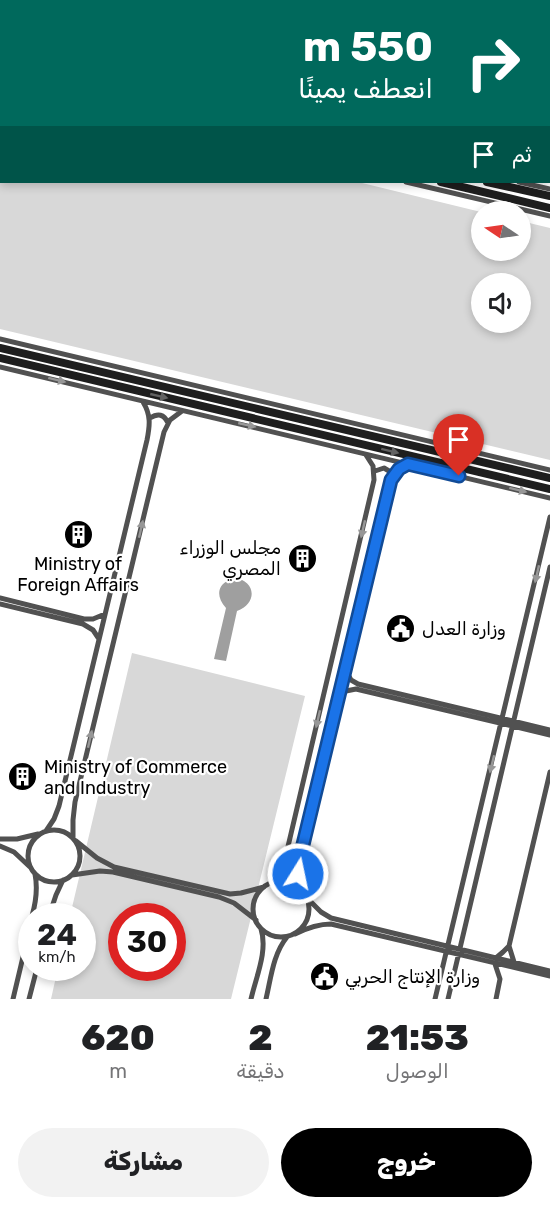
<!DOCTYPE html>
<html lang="ar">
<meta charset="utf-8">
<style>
body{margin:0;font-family:Rubik,"Noto Naskh Arabic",sans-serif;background:#f2f2f2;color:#202124;direction:rtl;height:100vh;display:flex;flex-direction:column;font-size:22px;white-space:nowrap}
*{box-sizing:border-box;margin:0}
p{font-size:20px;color:#757577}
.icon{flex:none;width:33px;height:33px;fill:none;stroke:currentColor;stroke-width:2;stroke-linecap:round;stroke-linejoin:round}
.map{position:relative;height:999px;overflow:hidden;direction:ltr}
.side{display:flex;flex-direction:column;background:#fff;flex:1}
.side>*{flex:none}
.guide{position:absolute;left:0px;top:0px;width:550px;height:183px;box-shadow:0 3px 9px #0003;direction:rtl;background:#00695c;color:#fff;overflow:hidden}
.needle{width:39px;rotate:283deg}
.tools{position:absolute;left:471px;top:201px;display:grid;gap:12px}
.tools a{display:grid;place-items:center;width:60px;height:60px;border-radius:50%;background:#fff;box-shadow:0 3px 9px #0003;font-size:30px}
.speed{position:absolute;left:18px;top:903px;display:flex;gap:12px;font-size:30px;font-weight:700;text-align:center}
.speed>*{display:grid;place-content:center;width:78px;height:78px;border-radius:50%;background:#fff;box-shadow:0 3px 9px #0003;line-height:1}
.speed small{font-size:15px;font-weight:400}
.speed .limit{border:9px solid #d22;background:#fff;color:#111}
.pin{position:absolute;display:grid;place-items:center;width:51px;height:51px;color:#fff;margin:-62px -26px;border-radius:50% 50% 50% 0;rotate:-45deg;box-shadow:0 0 6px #0007}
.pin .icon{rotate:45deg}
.me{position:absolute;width:66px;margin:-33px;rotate:10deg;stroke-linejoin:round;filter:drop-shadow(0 0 4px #0008)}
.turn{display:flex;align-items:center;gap:21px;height:126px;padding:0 18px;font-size:27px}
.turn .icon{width:78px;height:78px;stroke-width:2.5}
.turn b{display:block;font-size:42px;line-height:51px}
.then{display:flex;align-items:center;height:57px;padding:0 18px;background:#0003;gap:12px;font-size:22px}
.eta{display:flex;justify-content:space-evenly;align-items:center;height:102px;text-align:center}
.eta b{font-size:36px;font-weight:800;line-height:42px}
.button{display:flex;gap:12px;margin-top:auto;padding:12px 18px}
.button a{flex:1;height:69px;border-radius:36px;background:#000;color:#fff;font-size:24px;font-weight:800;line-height:69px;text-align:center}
.button a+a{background:#f2f2f2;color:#202124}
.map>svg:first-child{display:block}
.green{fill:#d8d8d8;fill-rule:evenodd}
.water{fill:#9f9f9f}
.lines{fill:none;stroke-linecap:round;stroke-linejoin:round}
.street{stroke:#515151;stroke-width:5}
.secondary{stroke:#1e1e1e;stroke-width:8}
.oneway{fill:#979797}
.oneway2{fill:#626262}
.route-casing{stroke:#114b97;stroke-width:15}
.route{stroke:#1a73e8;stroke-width:10}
.labels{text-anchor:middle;stroke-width:4.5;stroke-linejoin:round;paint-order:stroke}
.poi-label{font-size:18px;fill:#000;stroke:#fff;text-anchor:start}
</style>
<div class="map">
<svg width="550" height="999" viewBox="0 0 550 999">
<rect width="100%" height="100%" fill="#fff"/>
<!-- green -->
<path class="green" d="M0,96L2,97V182H358L481,212L482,250H520L521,221L550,228V460L0,329ZM482,284H520V322H482Z
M132,653L305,696L231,999H51L58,968H82V916H70ZM122,916H172V968H122Z"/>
<!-- water -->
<path class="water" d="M234,578C256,580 258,604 237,611L226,661L214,659L226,608C215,596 217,583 234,578Z"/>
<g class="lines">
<!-- street -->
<path class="street" d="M247,2V0
M263,2V0
M493,2V0
M508,2V0
M0,58H2
M0,85H2
M406,182L550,216
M519,182L550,189
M0,339L550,470
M0,367L550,498
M150,418C158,413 164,414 168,423
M375,471L384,468L389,471L392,476
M0,598L84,619H93L105,614
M0,604L83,624L93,630L99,639
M345,669L351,680L358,684L550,730
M339,697L346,691L356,689L550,735
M28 856a26 26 0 1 1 52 0a26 26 0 1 1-52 0Z
M46,831L54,819L59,806L147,440C150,425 151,415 143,402
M73,838V820L75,802L164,432L170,420L182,411
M0,839H17L38,834
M76,841L97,858L114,867L230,894L241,893L264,887
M0,846L14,852L30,867
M72,875L100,871L113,872L219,897L234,903L256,920
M253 909a28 28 0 1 1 56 0a28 28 0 1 1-56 0Z
M272,883L279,874L286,855L374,480L373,466L366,455
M299,888L298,874L299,861L389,484L395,472L407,464
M306,897L321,912L331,918L550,971
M32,916C36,902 38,889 35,874
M49,916L56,895L63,880
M295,934C307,928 318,924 331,924L550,976
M509,946L514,962
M496,958L503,952L509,946L550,772
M495,964L500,979L496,999
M13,999L32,919
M29,999L37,968
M251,999C256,977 268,951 261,929
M266,999C271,978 273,954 287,937
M435,999L550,517
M448,999L550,567"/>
<!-- secondary -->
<path class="secondary" d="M0,66H2
M0,77H2
M441,182L550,208
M487,182L550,196
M0,348L550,478
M0,358L550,489"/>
</g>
<!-- one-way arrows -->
<defs><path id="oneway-solid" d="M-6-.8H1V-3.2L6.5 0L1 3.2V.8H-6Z" transform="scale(1.5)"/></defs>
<g class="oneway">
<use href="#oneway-solid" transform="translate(57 380) rotate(14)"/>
<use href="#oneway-solid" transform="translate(247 425) rotate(13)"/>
<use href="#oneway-solid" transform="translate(518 490) rotate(14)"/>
<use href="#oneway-solid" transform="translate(141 529) rotate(-77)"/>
<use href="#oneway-solid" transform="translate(363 529) rotate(103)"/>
<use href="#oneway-solid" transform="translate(537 574) rotate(103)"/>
<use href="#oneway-solid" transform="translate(318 719) rotate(103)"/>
<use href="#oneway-solid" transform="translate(90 739) rotate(-77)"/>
<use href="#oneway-solid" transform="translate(492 764) rotate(104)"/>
</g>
<g class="oneway2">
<use href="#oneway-solid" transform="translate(159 396) rotate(13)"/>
<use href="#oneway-solid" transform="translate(390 451) rotate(14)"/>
</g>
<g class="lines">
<defs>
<path id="route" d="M298,874L300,857L391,480L399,469L408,464L459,476"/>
</defs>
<!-- route casing -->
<use href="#route" class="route-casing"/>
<!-- route -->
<use href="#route" class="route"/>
</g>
<!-- icons -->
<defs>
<symbol id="building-disc" viewBox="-11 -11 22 22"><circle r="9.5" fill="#000" stroke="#fff"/><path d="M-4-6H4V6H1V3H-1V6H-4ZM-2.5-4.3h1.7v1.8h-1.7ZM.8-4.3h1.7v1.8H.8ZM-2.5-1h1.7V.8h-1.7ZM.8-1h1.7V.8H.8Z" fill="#fff"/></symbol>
<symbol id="civic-disc" viewBox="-11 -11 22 22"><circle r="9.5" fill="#000" stroke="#fff"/><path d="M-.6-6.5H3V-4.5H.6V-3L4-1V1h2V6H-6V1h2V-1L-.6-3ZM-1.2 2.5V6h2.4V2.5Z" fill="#fff"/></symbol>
</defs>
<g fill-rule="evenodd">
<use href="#building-disc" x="62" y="518" width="33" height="33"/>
<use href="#building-disc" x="286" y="542" width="33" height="33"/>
<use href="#civic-disc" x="384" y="612" width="33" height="33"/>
<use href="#building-disc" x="6" y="760" width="33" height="33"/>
<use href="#civic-disc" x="308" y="960" width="33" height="33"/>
</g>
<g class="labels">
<!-- poi labels -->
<g class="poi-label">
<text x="281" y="554" text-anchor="end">مجلس الوزراء<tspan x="281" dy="21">المصري</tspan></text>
<text x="78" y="570" text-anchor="middle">Ministry of<tspan x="78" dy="21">Foreign Affairs</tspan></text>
<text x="422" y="635">وزارة العدل</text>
<text x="44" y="773">Ministry of Commerce<tspan x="44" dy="21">and Industry</tspan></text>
<text x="345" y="983">وزارة الإنتاج الحربي</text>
</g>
</g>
</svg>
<div class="tools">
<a><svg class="needle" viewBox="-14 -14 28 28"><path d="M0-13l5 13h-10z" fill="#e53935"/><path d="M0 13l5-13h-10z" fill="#757577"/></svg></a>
<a><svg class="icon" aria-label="sound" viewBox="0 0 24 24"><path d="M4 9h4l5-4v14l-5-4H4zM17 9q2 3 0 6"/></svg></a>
</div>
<div class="speed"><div>24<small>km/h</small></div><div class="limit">30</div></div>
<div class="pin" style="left:459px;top:476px;background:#d93025"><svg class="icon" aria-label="arrive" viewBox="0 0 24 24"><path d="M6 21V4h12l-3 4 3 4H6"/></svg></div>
<svg class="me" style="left:298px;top:874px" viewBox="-20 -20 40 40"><circle r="17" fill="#1a73e8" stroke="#fff" stroke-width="3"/><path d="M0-11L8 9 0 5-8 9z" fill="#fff"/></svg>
<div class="guide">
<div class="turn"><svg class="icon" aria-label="right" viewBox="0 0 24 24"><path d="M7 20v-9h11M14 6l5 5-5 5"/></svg><div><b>550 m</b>انعطف يمينًا</div></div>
<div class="then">ثم<svg class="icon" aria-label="arrive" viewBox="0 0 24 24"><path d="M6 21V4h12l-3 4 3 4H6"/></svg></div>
</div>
</div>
<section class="side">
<div class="eta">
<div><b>21:53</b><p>الوصول</p></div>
<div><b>2</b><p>دقيقة</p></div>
<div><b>620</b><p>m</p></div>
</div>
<div class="button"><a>خروج</a><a>مشاركة</a></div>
</section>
